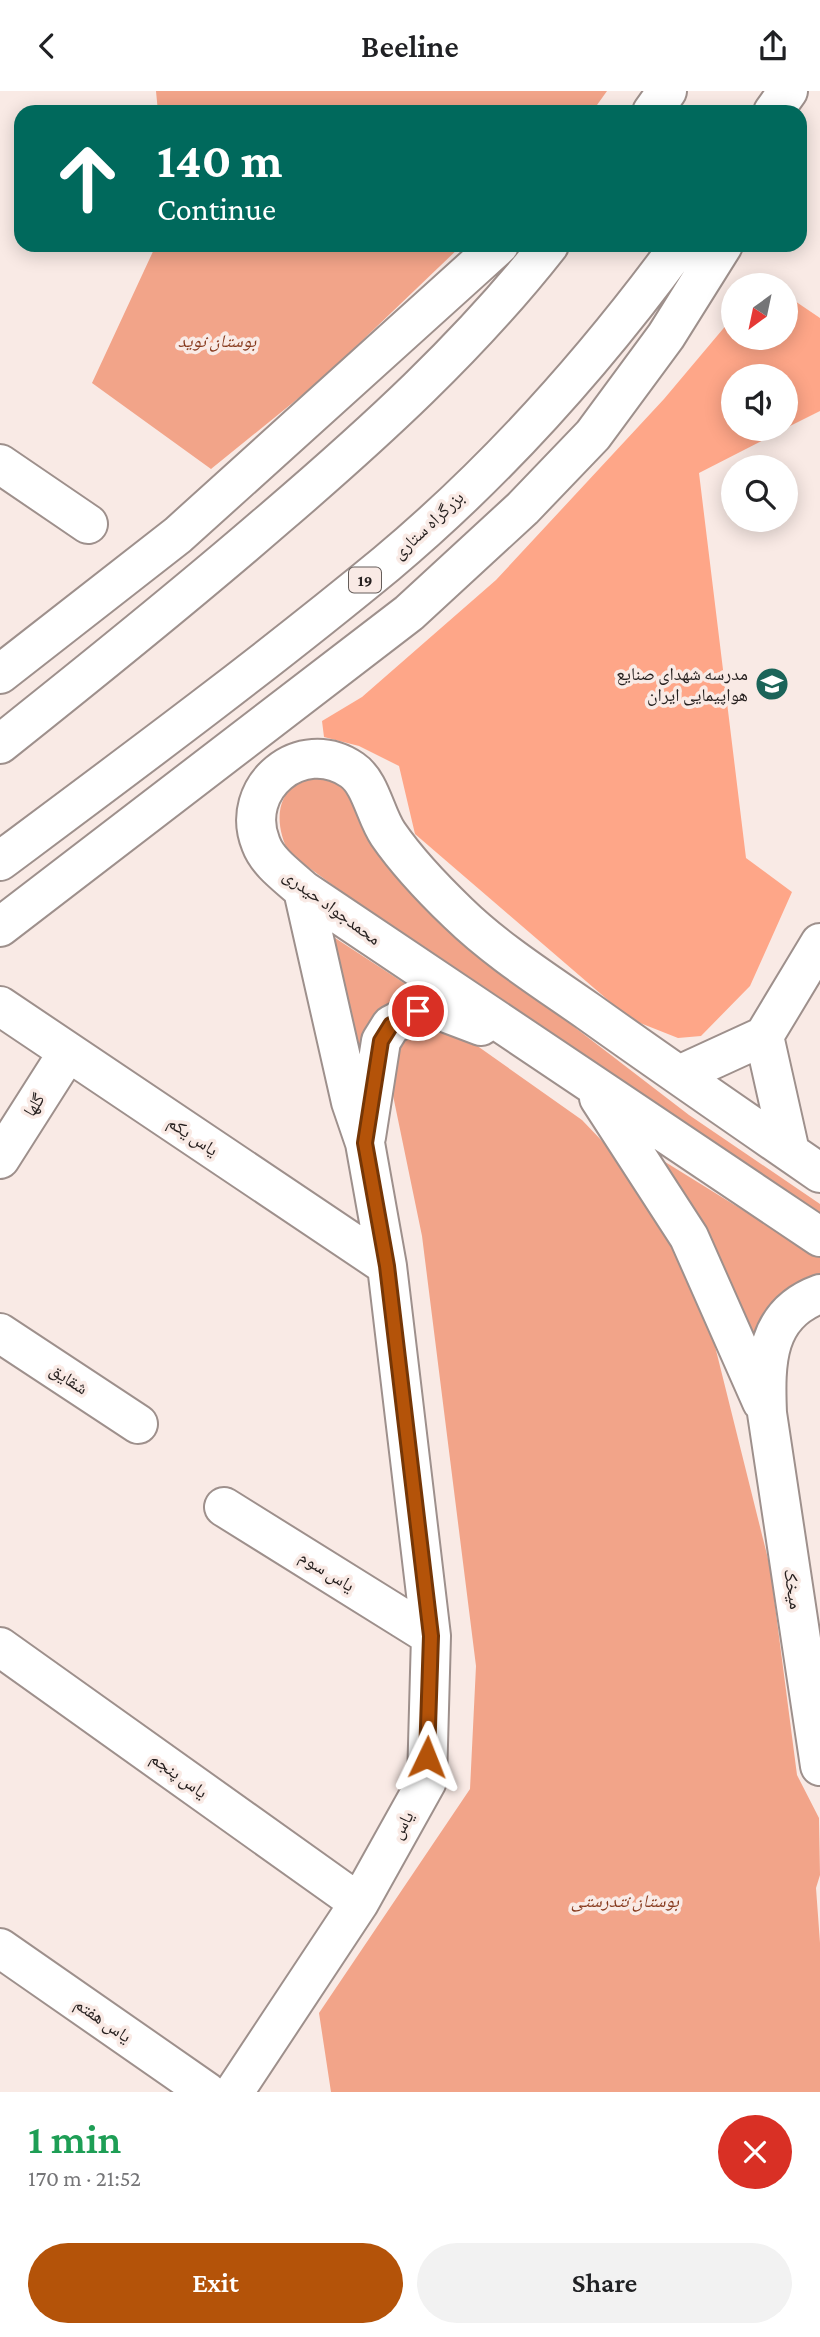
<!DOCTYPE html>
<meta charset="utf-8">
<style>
body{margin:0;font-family:"Crimson Pro","Noto Naskh Arabic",serif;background:#f2f2f2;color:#202124;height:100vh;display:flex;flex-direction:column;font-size:26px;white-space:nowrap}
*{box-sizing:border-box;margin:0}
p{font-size:23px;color:#757577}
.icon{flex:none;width:38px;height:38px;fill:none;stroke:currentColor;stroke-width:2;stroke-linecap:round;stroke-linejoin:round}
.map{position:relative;height:2001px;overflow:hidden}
.panel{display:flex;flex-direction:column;background:#fff;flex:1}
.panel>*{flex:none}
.guide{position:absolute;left:14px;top:14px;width:793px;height:147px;border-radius:21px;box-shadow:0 4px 18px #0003;background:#00695c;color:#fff;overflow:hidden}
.needle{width:46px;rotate:213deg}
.controls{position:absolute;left:721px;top:182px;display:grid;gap:14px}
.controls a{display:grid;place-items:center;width:77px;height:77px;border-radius:50%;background:#fff;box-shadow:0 4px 18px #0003;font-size:35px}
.pin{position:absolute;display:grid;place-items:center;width:60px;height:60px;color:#fff;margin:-30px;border:4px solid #fff;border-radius:50%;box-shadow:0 2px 7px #0007}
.me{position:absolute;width:77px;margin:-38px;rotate:2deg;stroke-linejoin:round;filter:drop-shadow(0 0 5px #0008)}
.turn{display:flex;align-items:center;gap:24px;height:147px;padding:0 28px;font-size:32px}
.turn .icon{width:91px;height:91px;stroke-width:2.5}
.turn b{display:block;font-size:49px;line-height:60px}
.round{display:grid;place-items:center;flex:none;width:74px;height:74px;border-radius:37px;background:#f2f2f2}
.head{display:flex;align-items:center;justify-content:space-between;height:119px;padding:0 28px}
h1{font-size:42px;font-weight:600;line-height:52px;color:#1e9e55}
.primary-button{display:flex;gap:14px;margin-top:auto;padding:14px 28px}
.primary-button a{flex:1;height:80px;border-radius:42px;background:#b45309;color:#fff;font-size:28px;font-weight:600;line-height:80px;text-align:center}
.primary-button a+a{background:#f2f2f2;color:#202124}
header{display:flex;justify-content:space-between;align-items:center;height:91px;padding:0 28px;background:#fff;font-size:32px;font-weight:600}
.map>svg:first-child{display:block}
.green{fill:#f2a489}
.forest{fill:#fea688}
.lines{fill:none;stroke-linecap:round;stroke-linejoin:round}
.minor-casing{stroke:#9e908c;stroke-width:42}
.highway-casing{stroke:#9e908c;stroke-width:42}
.minor{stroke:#fff;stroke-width:38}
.highway{stroke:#fff;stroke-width:38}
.route-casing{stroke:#753606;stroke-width:18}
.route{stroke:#b45309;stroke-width:12}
.labels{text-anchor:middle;stroke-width:7;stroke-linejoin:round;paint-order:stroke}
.shield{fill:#f9eae5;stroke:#655d5a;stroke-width:2}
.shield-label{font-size:16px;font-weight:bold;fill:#26201f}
.park-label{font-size:18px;font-style:italic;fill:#86391c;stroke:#f9eae5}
.street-label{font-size:18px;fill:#26201f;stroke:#f9eae5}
.poi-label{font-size:18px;fill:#26201f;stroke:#f9eae5;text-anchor:end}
</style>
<header><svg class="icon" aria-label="back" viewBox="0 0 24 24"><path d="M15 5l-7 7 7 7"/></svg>Beeline<svg class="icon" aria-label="share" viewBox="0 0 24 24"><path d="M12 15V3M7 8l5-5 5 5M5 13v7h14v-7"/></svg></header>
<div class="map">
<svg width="820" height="2001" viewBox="0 0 820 2001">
<rect width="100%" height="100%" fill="#f9eae5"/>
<!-- green -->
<path class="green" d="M156,0H607L592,21H158Z
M156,154H462L322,288L211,378L92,292Z
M331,681L491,872L689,1024L820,1113V1135L443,875L289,762C277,739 273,708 298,691C307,686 320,684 331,681Z
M329,843L427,907L359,1005Z
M421,931L459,942L582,1029L626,1075L670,1140L708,1227L770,1476L797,1684L819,1727L820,1784L816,1797L820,1852V2001H331L319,1922L470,1698L476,1575L422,1145L389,985L396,952Z
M641,1056L820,1167V1187L754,1275Z"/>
<!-- forest -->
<path class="forest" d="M786,204L820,227V320L786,337V285H733V338H785L699,382L746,767L792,801L750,895L701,945L678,947L630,928L415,743L399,675L359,655L324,646L322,630L362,606L496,489L664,308L733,226V247H786Z"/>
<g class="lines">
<defs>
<path id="minor" d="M0,373L88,433
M0,915L387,1175
M764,945L790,1061
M764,945L820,852
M679,984L764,945
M599,1007L689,1146L762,1311
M366,1046L381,950L391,934L418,920L444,921L481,935
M0,1068L68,961
M820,1082C743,1029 666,976 589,921C545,890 497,860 458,822C433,798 408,772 388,743C375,724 371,692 352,679C301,644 238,697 261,753C268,772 289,786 303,799L820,1146
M820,1203C765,1223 765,1272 767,1322L820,1675
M0,1242L138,1333
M224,1416L431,1545
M0,1556L359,1812
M0,1857L207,2001
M234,2001L359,1812L427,1690L431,1545L387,1175L365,1052L351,1011L303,799"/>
<path id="highway" d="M652,21L667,0
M773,21L788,0
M0,583L178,444L499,154
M0,653C93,579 185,505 275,427C373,343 469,256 549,154
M0,770C130,673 261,576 386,473C497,380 595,270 680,154
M0,836L409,522L523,417L593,344L666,245L723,154"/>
</defs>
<!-- minor casing -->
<use href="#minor" class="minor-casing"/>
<!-- highway casing -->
<use href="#highway" class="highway-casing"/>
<!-- minor -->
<use href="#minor" class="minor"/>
<!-- highway -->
<use href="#highway" class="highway"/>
</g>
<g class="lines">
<defs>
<path id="route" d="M418,920L391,934L381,950L365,1052L387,1175L431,1545L427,1666"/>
</defs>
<!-- route casing -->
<use href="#route" class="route-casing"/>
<!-- route -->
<use href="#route" class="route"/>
</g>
<!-- icons -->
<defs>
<symbol id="school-disc" viewBox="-11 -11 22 22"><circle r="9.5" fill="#1b6459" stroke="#f9eae5"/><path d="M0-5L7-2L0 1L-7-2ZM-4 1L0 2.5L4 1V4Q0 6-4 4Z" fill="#fff"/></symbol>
</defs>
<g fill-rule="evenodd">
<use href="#school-disc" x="753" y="574" width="38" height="38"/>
</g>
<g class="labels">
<!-- shield labels -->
<rect class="shield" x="349" y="476.5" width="32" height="25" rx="5"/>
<g class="shield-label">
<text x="365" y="495">19</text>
</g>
<!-- park labels -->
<g class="park-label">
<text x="217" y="256">بوستان نوید</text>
<text x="625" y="1816">بوستان نتدرستی</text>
</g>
<!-- street labels -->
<g class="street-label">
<text transform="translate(428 434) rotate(-43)" y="6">بزرگراه ستاری</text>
<text transform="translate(332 816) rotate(36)" y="6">محمدجواد حیدری</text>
<text transform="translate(34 1014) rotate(-57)" y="6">گلها</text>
<text transform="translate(193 1045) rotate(34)" y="6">یاس یکم</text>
<text transform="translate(69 1288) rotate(33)" y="6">شقایق</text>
<text transform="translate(327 1480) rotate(32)" y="6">یاس سوم</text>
<text transform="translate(793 1498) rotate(81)" y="6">میخک</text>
<text transform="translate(179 1684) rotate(36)" y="6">یاس پنجم</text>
<text transform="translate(402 1734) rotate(-61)" y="6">یاس</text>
<text transform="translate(103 1929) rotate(35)" y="6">یاس هفتم</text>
</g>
<!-- poi labels -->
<g class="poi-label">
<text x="748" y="589">مدرسه شهدای صنایع<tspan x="748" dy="21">هواپیمایی ایران</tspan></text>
</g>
</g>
</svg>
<div class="controls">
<a><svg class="needle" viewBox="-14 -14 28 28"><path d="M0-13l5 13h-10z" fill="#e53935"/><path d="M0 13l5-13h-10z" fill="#757577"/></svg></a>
<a><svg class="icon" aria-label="sound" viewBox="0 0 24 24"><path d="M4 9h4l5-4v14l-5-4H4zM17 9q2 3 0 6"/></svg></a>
<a><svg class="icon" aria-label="search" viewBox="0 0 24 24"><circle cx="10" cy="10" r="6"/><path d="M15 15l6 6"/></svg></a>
</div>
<div class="pin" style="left:418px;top:920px;background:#d93025"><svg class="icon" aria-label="arrive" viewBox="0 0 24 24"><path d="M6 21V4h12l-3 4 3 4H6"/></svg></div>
<svg class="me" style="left:427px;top:1666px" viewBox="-20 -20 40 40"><path d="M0-17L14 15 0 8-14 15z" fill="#b45309" stroke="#fff" stroke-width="4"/></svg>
<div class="guide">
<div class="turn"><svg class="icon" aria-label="ahead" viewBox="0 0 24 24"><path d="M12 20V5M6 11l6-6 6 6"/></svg><div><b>140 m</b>Continue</div></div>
</div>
</div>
<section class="panel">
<div class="head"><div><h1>1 min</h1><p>170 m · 21:52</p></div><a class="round" style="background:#d93025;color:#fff"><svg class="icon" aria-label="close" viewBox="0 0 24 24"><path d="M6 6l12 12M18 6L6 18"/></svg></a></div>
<div class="primary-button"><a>Exit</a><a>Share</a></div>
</section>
